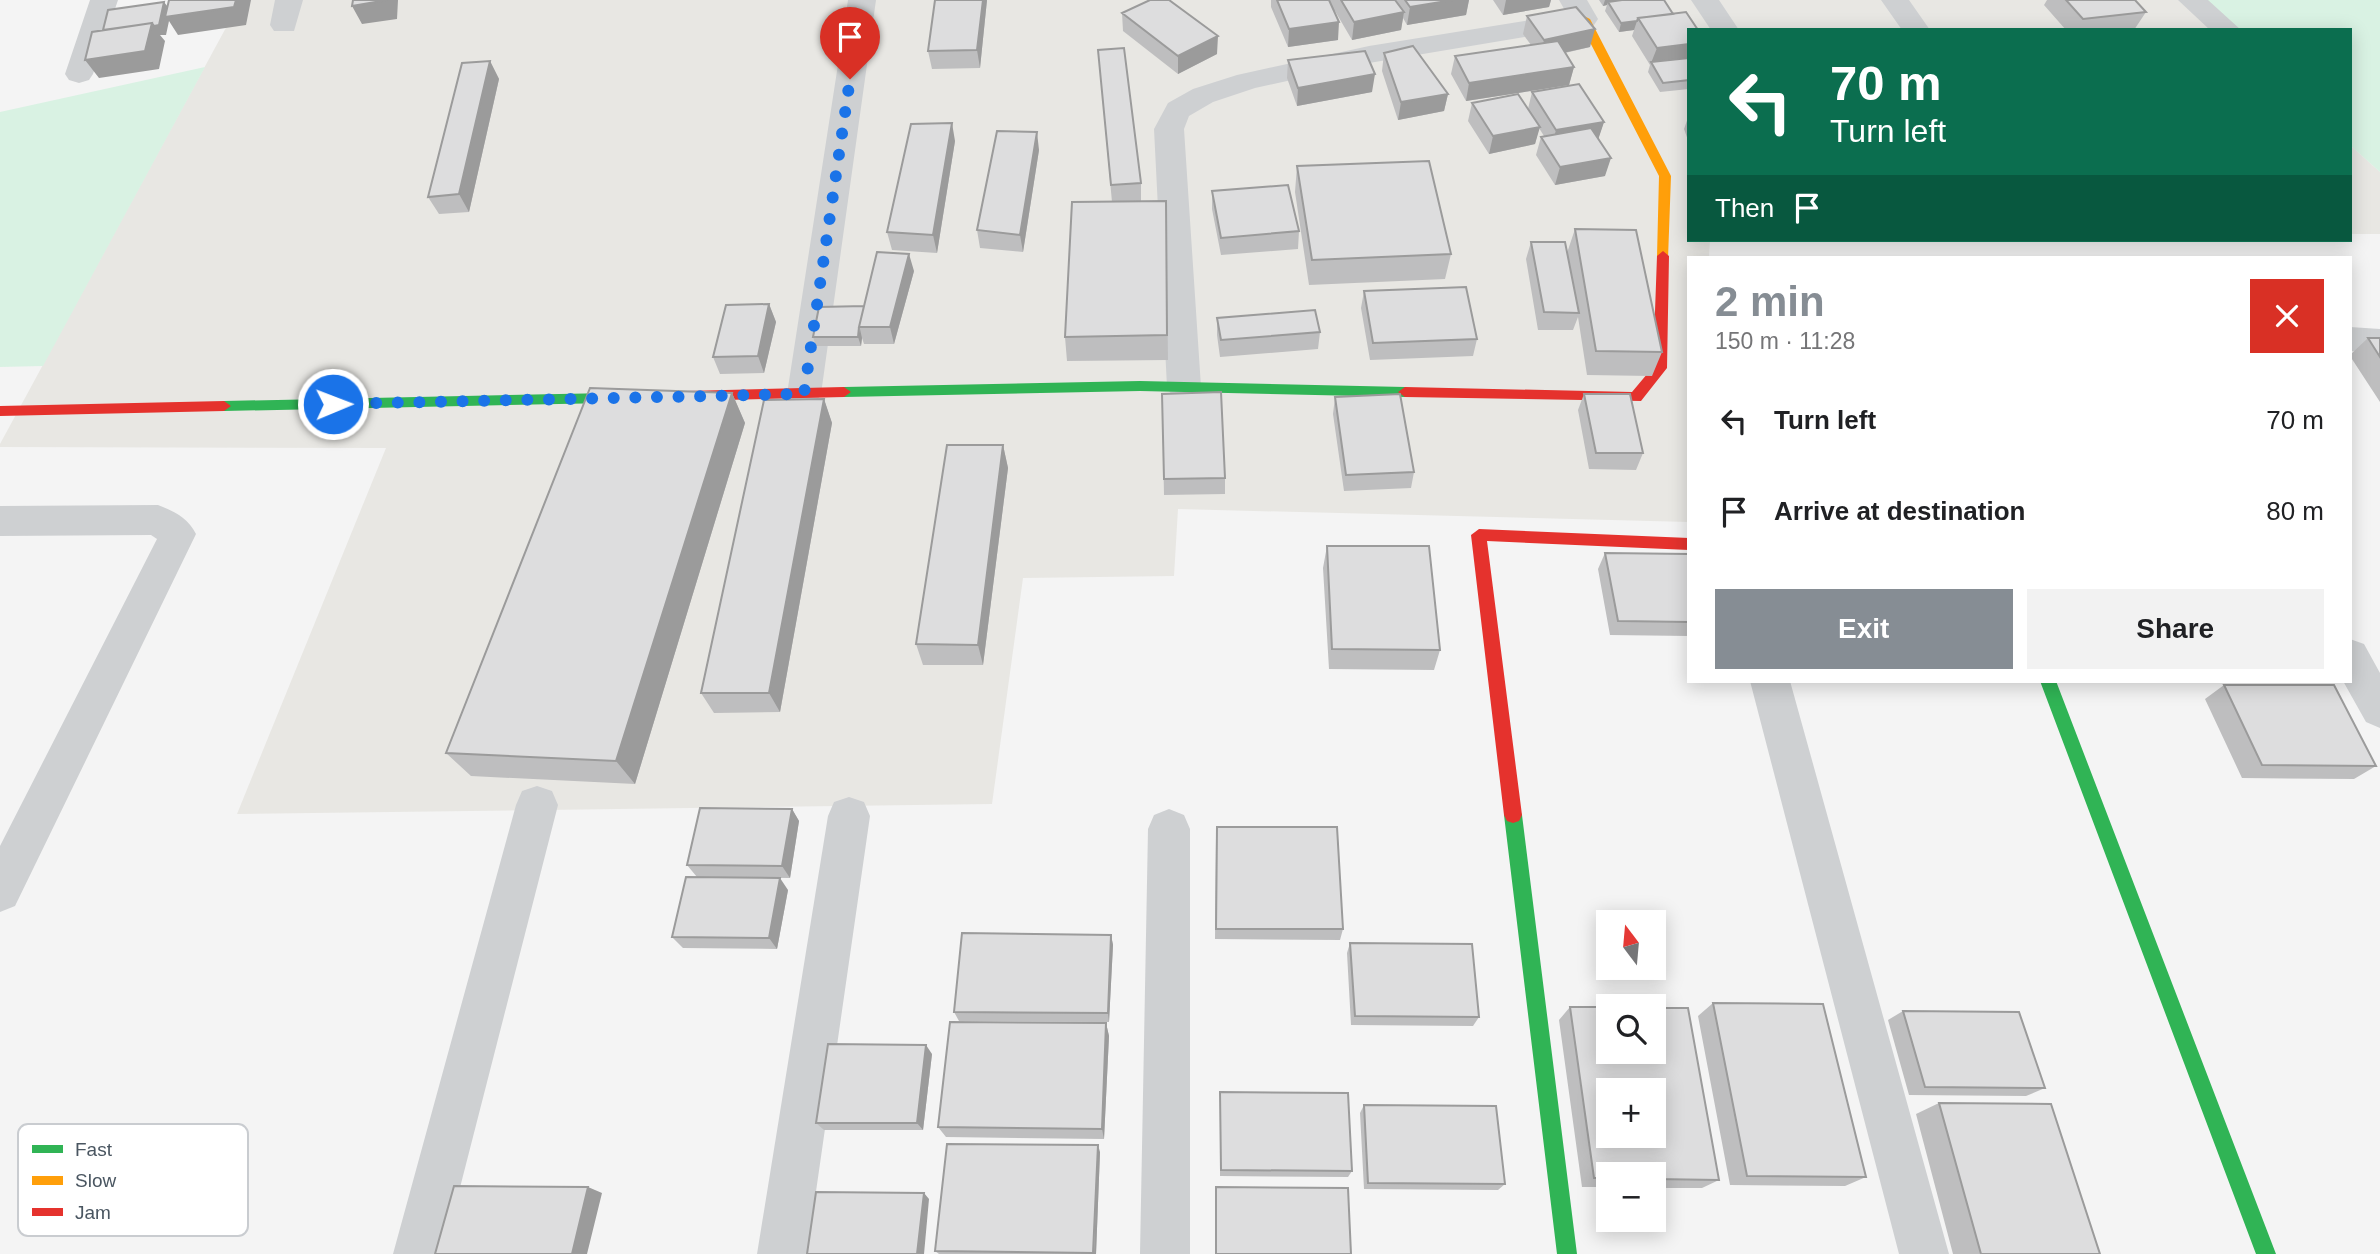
<!DOCTYPE html>
<meta charset="utf-8">
<style>
body{margin:0;font-family:Helvetica,sans-serif;background:#f2f2f2;color:#202124;height:100vh;display:flex;flex-direction:column;font-size:26px;white-space:nowrap}
*{box-sizing:border-box;margin:0}
p{font-size:23px;color:#757577}
.icon{flex:none;width:38px;height:38px;fill:none;stroke:currentColor;stroke-width:2;stroke-linecap:round;stroke-linejoin:round}
.map{position:relative;flex:1;overflow:hidden}
.sheet{position:absolute;left:1687px;top:256px;width:665px;height:427px;display:flex;flex-direction:column;background:#fff;border-radius:0px;box-shadow:0 4px 18px #0003}
.sheet>*{flex:none}
.hud{position:absolute;left:1687px;top:28px;width:665px;height:214px;border-radius:0px;box-shadow:0 4px 18px #0003;background:#0b6e4f;color:#fff;overflow:hidden}
.needle{width:46px;rotate:344deg}
.tools{position:absolute;left:1596px;top:910px;display:grid;gap:14px}
.tools a{display:grid;place-items:center;width:70px;height:70px;border-radius:0px;background:#fff;box-shadow:0 4px 18px #0003;font-size:35px}
.pin{position:absolute;display:grid;place-items:center;width:60px;height:60px;color:#fff;margin:-72px -30px;border-radius:50% 50% 50% 0;rotate:-45deg;box-shadow:0 0 7px #0007}
.pin .icon{rotate:45deg}
.me{position:absolute;width:77px;margin:-38px;rotate:89deg;stroke-linejoin:round;filter:drop-shadow(0 0 5px #0008)}
.turn{display:flex;align-items:center;gap:24px;height:147px;padding:0 28px;font-size:32px}
.turn .icon{width:91px;height:91px;stroke-width:2.5}
.turn b{display:block;font-size:49px;line-height:60px}
.then{display:flex;align-items:center;height:66px;padding:0 28px;background:#0003;gap:14px;font-size:26px}
.round{display:grid;place-items:center;flex:none;width:74px;height:74px;border-radius:0px;background:#f2f2f2}
.headline{display:flex;align-items:center;justify-content:space-between;height:119px;padding:0 28px}
h1{font-size:42px;font-weight:800;line-height:52px;color:#868d94}
.cta{display:flex;gap:14px;margin-top:auto;padding:14px 28px}
.cta a{flex:1;height:80px;border-radius:0px;background:#868d94;color:#fff;font-size:28px;font-weight:800;line-height:80px;text-align:center}
.cta a+a{background:#f2f2f2;color:#202124}
ul{padding:0;list-style:none}
li{display:flex;align-items:center;gap:21px;height:91px;padding:0 28px}
li div{flex:1}
li b{display:block;font-size:26px}
li em{font-style:normal}
.map>svg:first-child{display:block}
.commercial{fill:#e8e7e3}
.green{fill:#d9f2e3}
.lines{fill:none;stroke-linecap:round;stroke-linejoin:round}
.street{fill:#ced0d2;fill-rule:evenodd}
.fast{fill:#30b455;fill-rule:evenodd}
.slow{fill:#ff9f0a;fill-rule:evenodd}
.jam{fill:#e5322d;fill-rule:evenodd}
.wall{fill:#bebebf}
.shaded-wall{fill:#9b9b9b}
.building{fill:#ddddde;stroke:#9b9b9b;stroke-width:2;fill-rule:evenodd}
.route{stroke:#1a73e8;stroke-width:12;stroke-dasharray:0 21.6}
.key{fill:#fff;stroke:#c9ccd0;stroke-width:2}
.key-label{font-size:19px;fill:#4a5661}
</style>
<div class="map">
<svg width="2380" height="1254" viewBox="0 0 2380 1254">
<rect width="100%" height="100%" fill="#f4f4f4"/>
<!-- commercial -->
<path class="commercial" d="M241,0H2190L2223,30H1689V240H1710L1709,257H1689V522L1178,509L1174,576L1023,578L992,804L237,814L386,448L0,447V444Z
M2350,145L2380,172V234H2350Z"/>
<!-- green -->
<path class="green" d="M2190,0H2380V172L2350,145V30H2223Z
M205,67L43,366L0,367V112Z"/>
<g class="lines">
<!-- street -->
<path class="street" d="M90,0H118L93,74L89,80L79,83L69,80L65,74Z
M275,0H303L294,31H274L270,25Z
M848,0H876L821,394L816,403L804,407L792,403L787,394Z
M1559,0H1587L1598,19L1594,25L1584,27L1369,63L1255,88L1213,102L1189,116L1184,129L1201,387L1196,396L1184,400L1172,396L1167,387L1154,129L1168,103L1193,89L1237,75L1369,46L1567,14Z
M1691,0H1719L1739,30H1711Z
M1881,0H1909L1930,30H1902Z
M2178,0H2208L2241,30H2210Z
M2350,327L2380,329V353L2350,351Z
M158,505C174,511 188,518 196,534L15,906L0,912V846L157,539L151,535L0,536V506Z
M2350,639L2364,644L2380,673V728L2366,722L2343,681H2350Z
M1750,681H1790L1949,1254H1899Z
M537,786L552,791L558,805L443,1254H393L516,805L522,791Z
M849,797L864,802L870,816L807,1254H757L828,816L834,802Z
M1169,809L1184,815L1190,829V1254H1140L1148,829L1154,815Z"/>
<!-- fast -->
<path class="fast" d="M1140,381L1405,387L1412,392L1405,397L1140,391L844,397L837,392L844,387Z
M610,393L617,398L610,403L224,411L217,406L224,401Z
M2040,681H2056L2276,1254H2256Z
M1513,807L1519,809L1522,815L1577,1254H1557L1504,815L1507,809Z"/>
<!-- slow -->
<path class="slow" d="M1584,16L1590,19L1671,176L1668,259H1658L1657,256L1659,176L1578,19Z"/>
<!-- jam -->
<path class="jam" d="M1663,251L1669,256L1667,368L1641,401L1405,397L1398,392L1405,387L1632,392L1653,367L1657,256Z
M844,387L851,392L844,397L610,403L603,398L610,393Z
M224,401L231,406L224,411L0,416V406Z
M1479,529L1689,538V550L1487,541L1522,815L1519,821L1513,823L1507,821L1504,815L1471,535Z"/>
</g>
<!-- wall -->
<path class="wall" d="M987,0L980,68L932,69L928,51Z
M1271,0H1469L1466,15L1407,25L1403,18L1401,30L1352,40L1335,11L1338,40L1288,47L1271,7Z
M1493,0H1551L1549,7L1503,15Z
M1599,0H1664L1673,14L1689,30V89L1660,92L1648,72L1650,65L1632,36L1634,30L1619,32L1605,11L1607,5L1603,6Z
M2047,0H2135L2146,12L2134,30H2066L2044,5Z
M1122,13L1217,54L1178,74L1123,31Z
M1527,16L1590,47L1565,53L1574,67L1569,85L1466,101L1451,74L1455,56L1531,45L1523,34Z
M1098,50L1141,183V201H1131H1166L1168,360L1067,361L1065,337L1112,202Z
M1384,53L1448,94L1444,111L1398,120L1382,71Z
M1288,60L1372,92L1297,106L1287,78Z
M490,61L499,79L469,212L439,214L428,197Z
M1532,92L1604,122L1598,139L1605,176L1555,185L1536,155L1541,137L1544,136L1539,128L1535,144L1489,154L1468,121L1472,103L1528,109Z
M1689,115V143L1684,129Z
M955,141L937,253L892,250L887,232Z
M1039,150L1023,252L980,248L977,230Z
M1297,166L1451,254L1445,279L1309,285L1295,192Z
M1212,191L1299,231L1298,249L1221,255L1212,209Z
M1575,229L1662,352L1652,376L1587,375L1578,317L1573,330H1538L1526,259L1531,242L1567,253Z
M914,271L894,344H864L862,338L861,346H816L813,337L864,306Z
M1364,291L1477,339L1473,356L1370,360L1361,308Z
M769,304L776,322L764,373L720,374L713,357Z
M1217,318L1320,332L1318,349L1220,357L1217,335Z
M2368,338H2380V402L2350,356V355Z
M732,393L745,423L635,784L471,776L446,753Z
M1162,394L1225,478V494L1164,495Z
M1584,394L1643,453L1636,470L1589,469L1578,410Z
M1335,397L1414,472L1411,488L1344,491L1333,414Z
M824,399L832,423L780,712L714,713L701,693Z
M1003,445L1008,468L983,665H923L916,644Z
M1327,546L1440,650L1434,670L1329,669L1323,568Z
M1605,553L1689,554V636L1610,635L1598,569Z
M2224,685L2376,766L2354,779L2242,778L2205,699Z
M792,809L799,821L790,878L697,877L687,865Z
M1216,839L1343,929L1340,940L1215,939Z
M788,890L777,949L683,948L672,937Z
M1111,935L1113,945L1109,1022L959,1021L954,1012Z
M1350,943L1479,1017L1473,1026L1351,1025L1347,953Z
M1713,1003L1866,1177L1845,1186L1730,1185L1698,1016Z
M1570,1007L1719,1180L1702,1188H1654V1174H1608V1187H1582L1559,1020Z
M1903,1011L2045,1088L2026,1096L1909,1095L1888,1020Z
M1106,1023L1109,1036L1104,1139L946,1137L938,1127Z
M932,1054L923,1130H824L816,1123Z
M1220,1092L1352,1171L1348,1177L1220,1176Z
M1939,1103L2100,1254H1953L1916,1114Z
M1364,1105L1505,1184L1498,1190L1364,1189L1360,1113Z
M1100,1152L1096,1254H939L935,1251Z"/>
<!-- shaded-wall -->
<path class="shaded-wall" d="M236,0H251L246,25L178,35L169,21L166,35H160L165,41L159,69L99,78L85,60L152,23L164,2L171,11Z
M387,0H398L397,19L362,24L352,6Z
M983,0H987L980,68L977,50Z
M1453,0H1469L1466,15L1407,25L1410,7Z
M1506,0H1551L1549,7L1503,15Z
M1605,0H1639L1608,2L1607,5L1603,6Z
M1404,12L1401,30L1352,40L1354,22Z
M1637,21L1634,30L1619,32L1621,23Z
M1339,22L1338,40L1288,47L1289,29Z
M1595,29L1590,47L1540,58L1544,40Z
M1218,36L1217,54L1178,74V56Z
M1689,44V61L1651,63L1657,48Z
M490,61L499,79L469,212L459,194Z
M1574,67L1569,85L1466,101L1469,83Z
M1375,74L1372,92L1297,106L1298,88Z
M1448,94L1444,111L1398,120L1401,102Z
M1604,122L1598,140L1551,148L1556,130Z
M952,123L955,141L937,253L933,235Z
M1540,127L1535,144L1489,154L1493,136Z
M1037,132L1039,150L1023,252L1020,235Z
M1611,158L1605,176L1555,185L1560,167Z
M909,254L914,271L894,344L890,327Z
M769,304L776,322L764,373L758,356Z
M860,329L862,338L861,346L858,337Z
M732,393L745,423L635,784L616,761Z
M824,399L832,423L780,712L769,693Z
M1003,445L1008,468L983,665L978,645Z
M792,809L799,821L790,878L782,866Z
M780,878L788,890L777,949L769,938Z
M1111,935L1113,945L1109,1022L1108,1013Z
M1106,1023L1109,1036L1104,1139L1102,1129Z
M926,1045L932,1054L923,1130L917,1123Z
M1098,1145L1100,1152L1096,1254H1094Z
M588,1187L602,1193L587,1254H572Z
M924,1193L929,1199L924,1254H917Z"/>
<!-- building -->
<path class="building" d="M169,0H236L234,7L165,17Z
M353,0H387L352,6Z
M935,0H983L977,50L928,51Z
M1150,0H1169L1218,36L1178,56L1122,13Z
M1277,0H1329L1339,22L1289,29Z
M1341,0H1395L1404,12L1354,22Z
M1405,0H1453L1410,7Z
M1622,0H1664L1673,14L1638,18L1637,21L1621,23L1608,2Z
M2066,0H2135L2146,12L2083,19Z
M164,2L159,25L154,26L152,23L103,30L108,10Z
M1576,7L1595,29L1544,40L1527,16Z
M1686,12L1698,30H1689V44L1657,48L1638,18Z
M152,23L145,51L85,60L92,32Z
M1558,41L1574,67L1469,83L1455,56Z
M1413,46L1448,94L1401,102L1384,53Z
M1124,48L1141,183L1111,185L1098,50Z
M1365,51L1375,74L1298,88L1288,60Z
M1689,58V80L1663,83L1651,62Z
M490,61L459,194L428,197L462,63Z
M1579,84L1604,122L1556,130L1532,92Z
M1518,94L1540,127L1493,136L1472,103Z
M952,123L933,235L887,232L911,124Z
M1591,128L1611,158L1560,167L1541,137Z
M997,131L1037,132L1020,235L977,230Z
M1429,161L1451,254L1312,260L1297,166Z
M1288,185L1299,231L1221,238L1212,191Z
M1166,201L1167,335L1065,337L1072,202Z
M1575,229L1636,230L1662,352L1596,351Z
M1531,242H1565L1579,313L1544,312Z
M877,252L909,254L890,327H859Z
M1466,287L1477,339L1373,343L1364,291Z
M769,304L758,356L713,357L726,305Z
M864,306L859,327L858,337H813L819,307Z
M1315,310L1320,332L1221,340L1217,318Z
M2368,338H2380V357Z
M590,388L732,393L616,761L446,753Z
M1221,392L1225,478L1164,479L1162,394Z
M1400,394L1414,472L1346,475L1335,397Z
M1584,394H1630L1643,453H1596Z
M824,399L769,693H701L764,400Z
M947,445H1003L978,645L916,644Z
M1327,546H1429L1440,650L1332,649Z
M1605,553L1689,554V622L1618,621Z
M2224,685H2334L2376,766L2262,765Z
M700,808L792,809L782,866L687,865Z
M1217,827H1337L1343,929H1216Z
M686,877L780,878L769,938L672,937Z
M962,933L1111,935L1108,1013L954,1012Z
M1350,943L1472,944L1479,1017L1355,1016Z
M1713,1003L1823,1004L1866,1177L1747,1176Z
M1570,1007H1608V1052H1654V1008H1688L1719,1180L1654,1179V1174H1608V1178H1594ZM1608,1090H1654V1136H1608Z
M1903,1011L2019,1012L2045,1088L1925,1087Z
M950,1022L1106,1023L1102,1129L938,1127Z
M828,1044L926,1045L917,1123H816Z
M1220,1092L1348,1093L1352,1171L1221,1170Z
M1939,1103L2051,1104L2100,1254H1981Z
M1364,1105L1496,1106L1505,1184L1368,1183Z
M947,1144L1098,1145L1093,1253L935,1251Z
M454,1186L588,1187L572,1254H435Z
M1216,1187L1348,1188L1351,1254H1216Z
M816,1192L924,1193L917,1254H807Z"/>
<g class="lines">
<!-- route -->
<path class="route" d="M333,404L804,394L850,79"/>
</g>
<!-- legend -->
<rect x="18" y="1124" width="230" height="112" rx="10" class="key"/>
<rect x="32" y="1145" width="31" height="8" fill="#30b455"/>
<rect x="32" y="1176" width="31" height="9" fill="#ff9f0a"/>
<rect x="32" y="1208" width="31" height="8" fill="#e5322d"/>
<g class="key-label">
<text x="75" y="1156">Fast</text>
<text x="75" y="1187">Slow</text>
<text x="75" y="1219">Jam</text>
</g>
</svg>
<div class="tools">
<a><svg class="needle" viewBox="-14 -14 28 28"><path d="M0-13l5 13h-10z" fill="#e53935"/><path d="M0 13l5-13h-10z" fill="#757577"/></svg></a>
<a><svg class="icon" aria-label="search" viewBox="0 0 24 24"><circle cx="10" cy="10" r="6"/><path d="M15 15l6 6"/></svg></a>
<a>+</a>
<a>−</a>
</div>
<div class="pin" style="left:850px;top:79px;background:#d93025"><svg class="icon" aria-label="arrive" viewBox="0 0 24 24"><path d="M6 21V4h12l-3 4 3 4H6"/></svg></div>
<svg class="me" style="left:333px;top:404px" viewBox="-20 -20 40 40"><circle r="17" fill="#1a73e8" stroke="#fff" stroke-width="3"/><path d="M0-11L8 9 0 5-8 9z" fill="#fff"/></svg>
<div class="hud">
<div class="turn"><svg class="icon" aria-label="left" viewBox="0 0 24 24"><path d="M17 20v-9H6M10 6l-5 5 5 5"/></svg><div><b>70 m</b>Turn left</div></div>
<div class="then">Then<svg class="icon" aria-label="arrive" viewBox="0 0 24 24"><path d="M6 21V4h12l-3 4 3 4H6"/></svg></div>
</div>
<section class="sheet">
<div class="headline"><div><h1>2 min</h1><p>150 m · 11:28</p></div><a class="round" style="background:#d93025;color:#fff"><svg class="icon" aria-label="close" viewBox="0 0 24 24"><path d="M6 6l12 12M18 6L6 18"/></svg></a></div>
<ul>
<li><svg class="icon" aria-label="left" viewBox="0 0 24 24"><path d="M17 20v-9H6M10 6l-5 5 5 5"/></svg><div><b>Turn left</b></div><em>70 m</em></li>
<li><svg class="icon" aria-label="arrive" viewBox="0 0 24 24"><path d="M6 21V4h12l-3 4 3 4H6"/></svg><div><b>Arrive at destination</b></div><em>80 m</em></li>
</ul>
<div class="cta"><a>Exit</a><a>Share</a></div>
</section>
</div>
